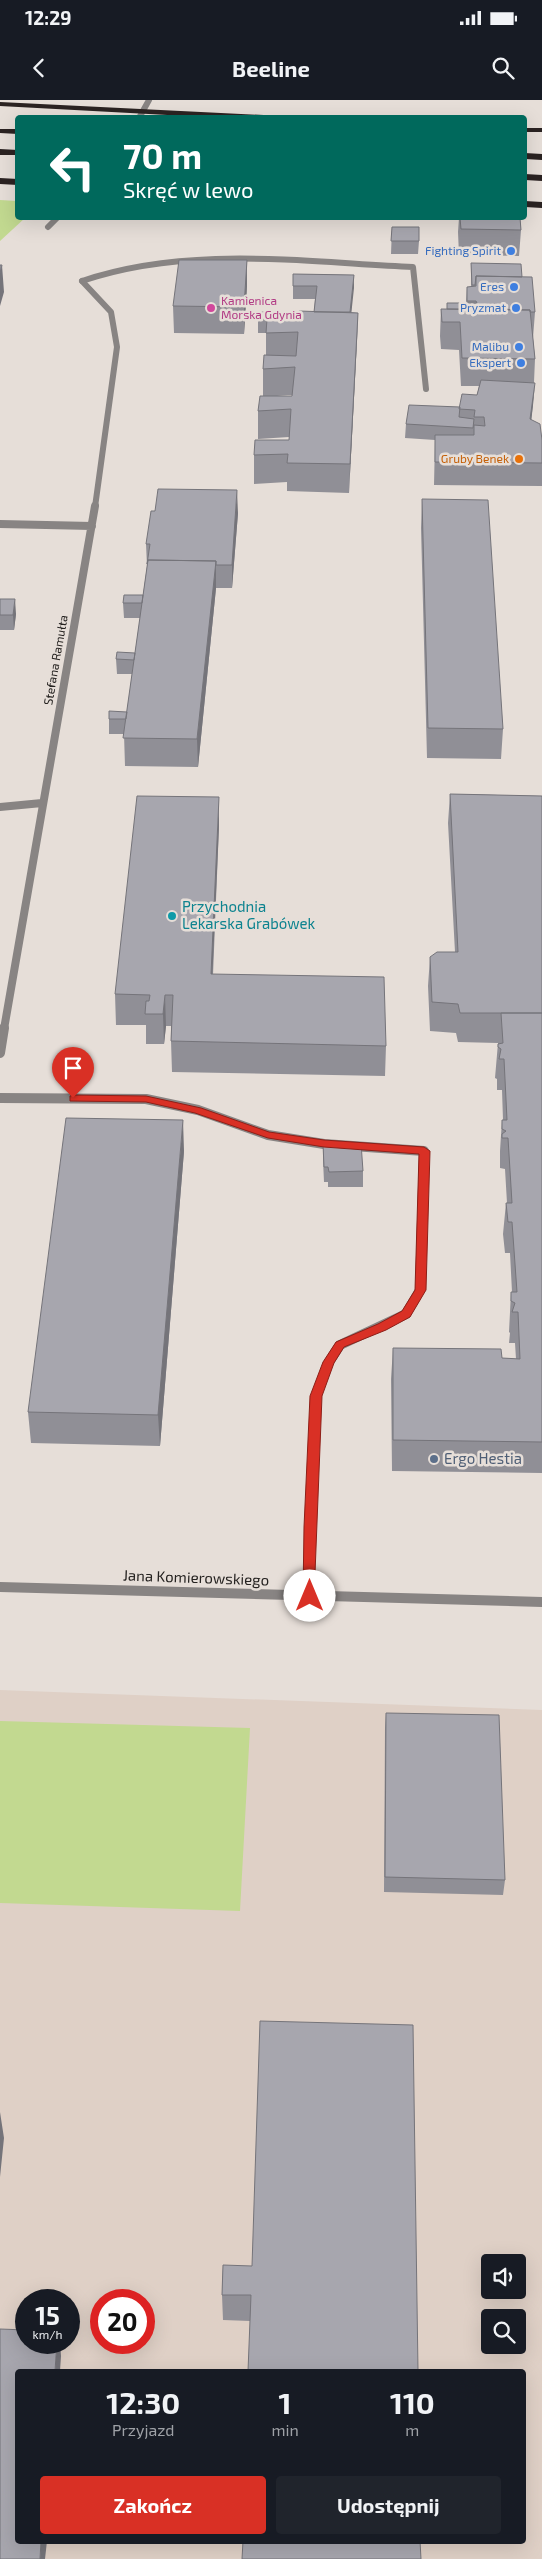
<!DOCTYPE html>
<html lang="pl">
<meta charset="utf-8">
<style>
body{margin:0;font-family:"Exo 2",sans-serif;background:#20242c;color:#f1f3f6;height:100vh;display:flex;flex-direction:column;font-size:19px;white-space:nowrap}
*{box-sizing:border-box;margin:0}
p{font-size:16px;color:#9ea1a6}
.icon{flex:none;width:28px;height:28px;fill:none;stroke:currentColor;stroke-width:2;stroke-linecap:round;stroke-linejoin:round}
.map{position:relative;flex:1;overflow:hidden}
.details{position:absolute;left:15px;top:2269px;width:511px;height:175px;display:flex;flex-direction:column;background:#171b24;border-radius:5px;box-shadow:0 5px 20px #0002}
.details>*{flex:none}
.guide{position:absolute;left:15px;top:15px;width:512px;height:105px;border-radius:5px;box-shadow:0 5px 20px #0002;background:#00695c;color:#fff;overflow:hidden}
.fabs{position:absolute;left:481px;top:2154px;display:grid;gap:10px}
.fabs a{display:grid;place-items:center;width:45px;height:45px;border-radius:5px;background:#171b24;box-shadow:0 5px 20px #0002;font-size:25px}
.speed{position:absolute;left:15px;top:2189px;display:flex;gap:10px;font-size:25px;font-weight:700;text-align:center}
.speed>*{display:grid;place-content:center;width:65px;height:65px;border-radius:50%;background:#171b24;box-shadow:0 5px 20px #0002;line-height:1}
.speed small{font-size:12px;font-weight:400}
.speed .limit{border:8px solid #d22;background:#fff;color:#111}
.pin{position:absolute;display:grid;place-items:center;width:42px;height:42px;color:#fff;margin:-51px -21px;border-radius:50% 50% 50% 0;rotate:-45deg;box-shadow:0 0 5px #0007}
.pin .icon{rotate:45deg}
.me{position:absolute;width:55px;margin:-28px;rotate:0deg;stroke-linejoin:round;filter:drop-shadow(0 0 4px #0008)}
.turn{display:flex;align-items:center;gap:18px;height:105px;padding:0 25px;font-size:22px}
.turn .icon{width:65px;height:65px;stroke-width:2.5}
.turn b{display:block;font-size:35px;line-height:42px}
.eta{display:flex;justify-content:space-evenly;align-items:center;height:85px;text-align:center}
.eta b{font-size:30px;font-weight:700;line-height:35px}
.button{display:flex;gap:10px;margin-top:auto;padding:10px 25px}
.button a{flex:1;height:58px;border-radius:5px;background:#d93025;color:#fff;font-size:20px;font-weight:700;line-height:58px;text-align:center}
.button a+a{background:#20242c;color:#f1f3f6}
.status{display:flex;justify-content:space-between;align-items:center;height:35px;padding:0 25px;background:#171b24;direction:ltr}
.status svg{height:14px;fill:currentColor}
header{display:flex;justify-content:space-between;align-items:center;height:65px;padding:0 25px;background:#171b24;font-size:22px;font-weight:700}
.map>svg:first-child{display:block}
.built{fill:#dfd0c6;fill-rule:evenodd}
.green{fill:#c2d990}
.lines{fill:none;stroke-linecap:round;stroke-linejoin:round}
.lane-far1{stroke:#888483;stroke-width:6}
.lane{stroke:#888483;stroke-width:10}
.street-far2{stroke:#888483;stroke-width:6}
.street-far1{stroke:#888483;stroke-width:8}
.street{stroke:#888483;stroke-width:10}
.highway{fill:#2b2322;fill-rule:evenodd}
.wall{fill:#908f96;fill-rule:evenodd}
.shaded-wall{fill:#75747a}
.building{fill:#a7a6ae;stroke:#75747a}
.route{fill:#d93025;stroke:#8d1f18}
.shop-dot{fill:#3f7fe0;stroke:#e6ded8;stroke-width:2}
.hotel-dot{fill:#d1479c;stroke:#e6ded8;stroke-width:2}
.food-dot{fill:#e8710a;stroke:#e6ded8;stroke-width:2}
.culture-dot{fill:#0f9aa8;stroke:#e6ded8;stroke-width:2}
.service-dot{fill:#5c6f8a;stroke:#e6ded8;stroke-width:2}
.labels{text-anchor:middle;stroke-width:5;stroke-linejoin:round;paint-order:stroke}
.far-shop-label{font-size:12px;fill:#366cbe;stroke:#e6ded8;text-anchor:end}
.far-hotel-label{font-size:12px;fill:#b23c85;stroke:#e6ded8;text-anchor:start}
.far-food-label{font-size:12px;fill:#c56008;stroke:#e6ded8;text-anchor:end}
.far-street-label{font-size:12px;fill:#252220;stroke:#e6ded8}
.culture-label{font-size:15px;fill:#0d838f;stroke:#e6ded8;text-anchor:start}
.service-label{font-size:15px;fill:#4e5e75;stroke:#e6ded8;text-anchor:start}
.street-label{font-size:15px;fill:#252220;stroke:#e6ded8}
</style>
<div class="status"><b>12:29</b><svg viewBox="0 0 49 12"><path d="M0 12V9h3v3zM5 12V6h3v6zM10 12V3h3v9zM15 12V0h3v12zM26 1h20v11H26zM47 4h2v5h-2z"/></svg></div>
<header><svg class="icon" aria-label="back" viewBox="0 0 24 24"><path d="M15 5l-7 7 7 7"/></svg>Beeline<svg class="icon" aria-label="search" viewBox="0 0 24 24"><circle cx="10" cy="10" r="6"/><path d="M15 15l6 6"/></svg></header>
<div class="map">
<svg width="542" height="2459" viewBox="0 0 542 2459">
<rect width="100%" height="100%" fill="#e6ded8"/>
<!-- built -->
<path class="built" d="M0,1590L542,1610V2459H0ZM490,2162H518V2190H490ZM26,2200H69V2242H26ZM101,2200H144V2242H101ZM490,2218H518V2245H490ZM18,2271H524V2441H18Z"/>
<!-- green -->
<path class="green" d="M0,100L17,101L18,118H25L0,141Z
M0,1621L250,1628L240,1811L0,1803Z"/>
<g class="lines">
<!-- lane-far1 -->
<path class="lane-far1" d="M82,181C188,145 303,162 413,167L426,289"/>
<!-- lane -->
<path class="lane" d="M0,998L146,999L198,1010L268,1035L324,1044L424,1051L420,1190L406,1214L340,1245L329,1262L316,1295L310,1427V1496"/>
<!-- street-far2 -->
<path class="street-far2" d="M139,18L149,0
M48,127L57,118
M82,181L111,212L117,247L95,407"/>
<!-- street-far1 -->
<path class="street-far1" d="M0,424L92,426
M0,707L42,703
M4,929L95,406"/>
<!-- street -->
<path class="street" d="M0,953L4,928
M0,1487L542,1502"/>
<!-- highway -->
<path class="highway" d="M0,2L283,16L287,18H223L0,6Z
M525,28H542V32H525Z
M0,29H18V34L0,33Z
M0,49L18,50V55H0Z
M525,53L542,54V60L525,59Z
M525,74L542,75V81L525,80Z
M0,78L18,79V85L0,84Z
M525,101L542,102V108L525,107Z"/>
</g>
<!-- wall -->
<path class="wall" d="M459,118H520L521,130L519,156L459,155L458,132Z
M392,127L419,141L418,154H391Z
M247,160V186L244,234L174,233L173,206Z
M471,163L522,177L535,212L533,238L535,259L533,305L531,320L542,340V386L434,385L435,340L405,338L406,324L460,307L477,295L479,286H461L459,250L441,249L440,236L441,209H446L466,203L467,187H471Z
M293,174L354,175L351,212L358,213L357,240L349,393L287,391V382L254,384V355L289,340V337L258,339V311L263,296V269L266,255V233H258V219L299,213L314,212L315,199H293ZM288,295H293L292,296H277Z
M422,399L503,629L501,659L427,658L421,428Z
M238,413L232,488H216L198,667L125,666L124,634H109V619L127,612L132,574H117L116,559L135,553L140,518H124L123,503L143,495L147,466L146,444Z
M0,499L16,514L14,530H0Z
M450,694L542,696V1373L392,1371L391,1279L393,1248L502,1258L516,1259L515,1243H509L510,1233L509,1232L511,1192H512L510,1153H505L503,1134L506,1103H507L505,1069L500,1068V1051L502,1020H503L502,990H497V979L495,978L498,943L458,942L456,933L430,931L428,886L430,857L455,852L448,723Z
M219,726L213,875L386,946L385,976L172,972L171,941V926H166L164,944H146V925H116L115,894Z
M323,1044L363,1071V1087H328V1082H324L323,1060Z
M184,1051L160,1346L31,1343L28,1312Z
M386,1613L505,1780L503,1795L384,1792L385,1628Z
M223,2165L418,2271L250,2221L223,2220L222,2195Z"/>
<!-- shaded-wall -->
<path class="shaded-wall" d="M247,160V186L244,234V207Z
M2,165L4,192L0,206V173Z
M354,175V188L349,235V222Z
M358,213L357,240L349,393L350,364Z
M535,283L533,305L529,341L530,319Z
M237,390L238,413L232,488V465Z
M216,461V488L198,667L197,639Z
M15,499L16,514L14,530L13,515Z
M219,697V726L211,905V874Z
M165,895L166,926L164,944L163,914Z
M183,1020L184,1051L160,1346L158,1315Z
M0,2012L4,2038L0,2077Z
M57,2242H60L61,2256L60,2271H55Z
M41,2441H47L45,2459H40Z"/>
<!-- building -->
<path class="building" d="M460,118H520L521,130L461,129Z
M392,127H419V141H391Z
M179,160H247L244,207L173,206Z
M471,163L521,164L522,177L476,176L475,185H472Z
M0,165H2L0,173Z
M293,174L354,175L350,212H314L317,186H293Z
M476,176L532,177L535,212H530V210L447,209V203H477L476,201H467V187L476,186Z
M441,209L530,210L535,259L462,258L460,222H442Z
M299,211L358,213L350,364L287,363L288,354L254,355L255,340H289L291,309L258,311L260,296H292L295,267L263,269L264,255L296,256L298,232L266,233L267,219H298Z
M259,212L299,213L298,219H267V220L258,219Z
M481,280L535,283L530,319L540,324L542,340V363L435,362V335H474V325L485,326L484,317H474L475,310L459,309L462,294L477,295Z
M409,305L460,307L459,317L474,319L473,328L406,324Z
M158,389L237,390L232,465H216V461L148,460L147,464L150,444H146L151,411H155Z
M422,399L488,400L503,629L428,628Z
M148,460L216,461L197,639L123,638Z
M124,495H143L142,503H123Z
M0,499H15L13,515H0Z
M117,552L135,553L134,560L116,559Z
M109,611L127,612L126,619H109Z
M450,694L542,696V913H460L458,904L432,902L430,857L437,852H458Z
M137,696L219,697L211,874L384,877L386,946L171,941L173,895H165L163,914H145L146,901H149L150,895L115,894Z
M501,913H542V1342L393,1340V1248L501,1249L502,1258L520,1259L518,1212H512L515,1203L511,1201V1192H517L512,1122H508L506,1103H512L508,1038H502V1034L506,1031L502,1029V1020H507L504,959H499L501,949L498,947V944L503,943Z
M66,1018L183,1020L158,1315L28,1312Z
M361,1043L363,1071L329,1072L328,1067H324L323,1044Z
M386,1613L499,1615L505,1780L385,1777Z
M260,1921L413,1925L418,2271H248L251,2195H222L223,2165L252,2166Z
M0,2229L26,2230V2242H57L55,2271H18V2441H41L40,2459H0Z
M243,2441H420L421,2459H242Z"/>
<!-- route -->
<path class="route" d="M73,995L146,996L201,1008L269,1032L324,1040L424,1047L430,1051L426,1190L410,1217L386,1230L344,1247L334,1263L322,1296L314,1499L310,1500L303,1496L304,1427L310,1296L323,1262L336,1242L378,1224L402,1211L415,1190L419,1054L324,1047L268,1038L195,1013L146,1002L70,1001V996Z"/>
<!-- markers -->
<g class="shop-dot">
<circle cx="511" cy="151" r="5"/>
<circle cx="514" cy="187" r="5"/>
<circle cx="516" cy="208" r="5"/>
<circle cx="519" cy="247" r="5"/>
<circle cx="521" cy="263" r="5"/>
</g>
<circle class="hotel-dot" cx="211" cy="208" r="5"/>
<circle class="food-dot" cx="519" cy="359" r="5"/>
<circle class="culture-dot" cx="172" cy="816" r="5"/>
<circle class="service-dot" cx="434" cy="1359" r="5"/>
<g class="labels">
<!-- far-shop labels -->
<g class="far-shop-label">
<text x="501" y="155">Fighting Spirit</text>
<text x="504" y="191">Eres</text>
<text x="506" y="212">Pryzmat</text>
<text x="509" y="251">Malibu</text>
<text x="511" y="267">Ekspert</text>
</g>
<!-- far-hotel labels -->
<g class="far-hotel-label">
<text x="221" y="205">Kamienica<tspan x="221" dy="14">Morska Gdynia</tspan></text>
</g>
<!-- far-food labels -->
<g class="far-food-label">
<text x="509" y="363">Gruby Benek</text>
</g>
<!-- far-street labels -->
<g class="far-street-label">
<text transform="translate(56 560) rotate(-80)" y="4">Stefana Ramułta</text>
</g>
<!-- culture labels -->
<g class="culture-label">
<text x="182" y="812">Przychodnia<tspan x="182" dy="17">Lekarska Grabówek</tspan></text>
</g>
<!-- service labels -->
<g class="service-label">
<text x="444" y="1364">Ergo Hestia</text>
</g>
<!-- street labels -->
<g class="street-label">
<text transform="translate(196 1478) rotate(2)" y="5">Jana Komierowskiego</text>
</g>
</g>
</svg>
<div class="fabs">
<a><svg class="icon" aria-label="sound" viewBox="0 0 24 24"><path d="M4 9h4l5-4v14l-5-4H4zM17 9q2 3 0 6"/></svg></a>
<a><svg class="icon" aria-label="search" viewBox="0 0 24 24"><circle cx="10" cy="10" r="6"/><path d="M15 15l6 6"/></svg></a>
</div>
<div class="speed"><div>15<small>km/h</small></div><div class="limit">20</div></div>
<div class="pin" style="left:73px;top:998px;background:#d93025"><svg class="icon" aria-label="arrive" viewBox="0 0 24 24"><path d="M6 21V4h12l-3 4 3 4H6"/></svg></div>
<svg class="me" style="left:310px;top:1496px" viewBox="-20 -20 40 40"><circle r="19" fill="#fff"/><path d="M0-13L10 11 0 6-10 11z" fill="#d93025"/></svg>
<div class="guide">
<div class="turn"><svg class="icon" aria-label="left" viewBox="0 0 24 24"><path d="M17 20v-9H6M10 6l-5 5 5 5"/></svg><div><b>70 m</b>Skręć w lewo</div></div>
</div>
<section class="details">
<div class="eta">
<div><b>12:30</b><p>Przyjazd</p></div>
<div><b>1</b><p>min</p></div>
<div><b>110</b><p>m</p></div>
</div>
<div class="button"><a>Zakończ</a><a>Udostępnij</a></div>
</section>
</div>
